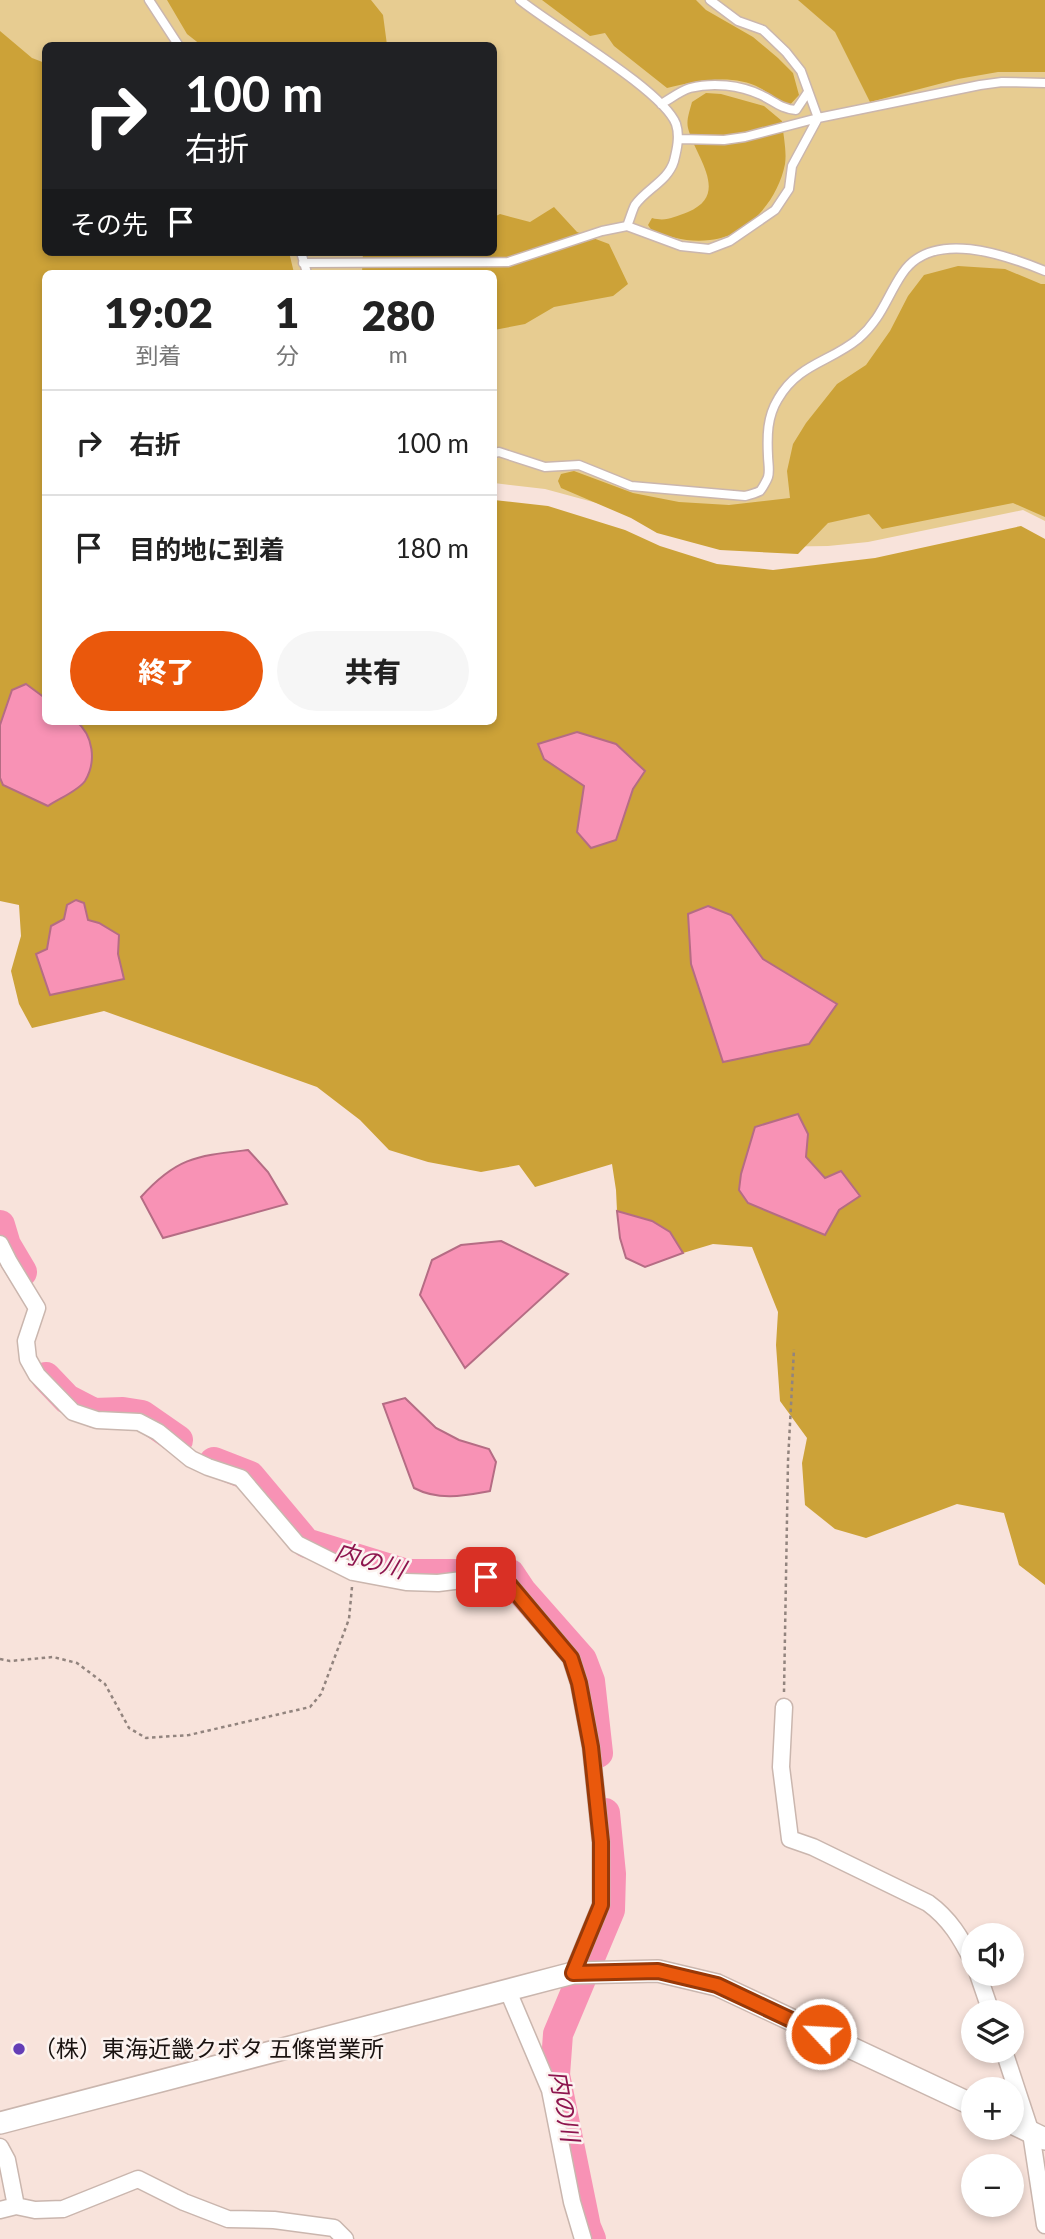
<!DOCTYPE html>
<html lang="ja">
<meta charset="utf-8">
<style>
body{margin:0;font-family:Lato,"Noto Sans JP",sans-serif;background:#f6f6f6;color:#222;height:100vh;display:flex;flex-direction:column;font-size:26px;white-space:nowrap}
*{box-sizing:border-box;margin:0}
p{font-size:23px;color:#767676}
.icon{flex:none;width:38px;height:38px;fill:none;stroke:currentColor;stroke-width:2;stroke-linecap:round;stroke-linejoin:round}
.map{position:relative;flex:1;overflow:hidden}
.sheet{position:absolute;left:42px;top:270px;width:455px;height:455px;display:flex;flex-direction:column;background:#fff;border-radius:10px;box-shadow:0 4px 10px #0003}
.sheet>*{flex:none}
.guide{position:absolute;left:42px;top:42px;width:455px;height:214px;border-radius:10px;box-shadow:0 4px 10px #0003;background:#202124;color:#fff;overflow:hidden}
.fabs{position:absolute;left:961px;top:1923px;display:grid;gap:14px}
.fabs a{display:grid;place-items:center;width:63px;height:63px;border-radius:50%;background:#fff;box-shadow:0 4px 10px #0003;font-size:35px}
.pin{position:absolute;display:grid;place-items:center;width:60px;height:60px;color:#fff;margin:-30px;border-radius:14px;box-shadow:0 4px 10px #0006}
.me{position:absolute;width:77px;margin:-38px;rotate:295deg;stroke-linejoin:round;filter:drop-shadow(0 0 5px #0008)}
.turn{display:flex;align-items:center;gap:24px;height:147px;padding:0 28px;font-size:32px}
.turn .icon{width:91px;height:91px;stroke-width:2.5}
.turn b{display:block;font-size:49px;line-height:60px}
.then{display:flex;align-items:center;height:66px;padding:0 28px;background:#0003;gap:14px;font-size:26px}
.eta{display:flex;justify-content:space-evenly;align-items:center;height:119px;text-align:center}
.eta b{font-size:42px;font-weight:800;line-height:49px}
.primary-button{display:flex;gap:14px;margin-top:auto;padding:14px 28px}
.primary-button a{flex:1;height:80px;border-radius:42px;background:#ea580c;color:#fff;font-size:28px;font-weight:800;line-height:80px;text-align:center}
.primary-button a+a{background:#f6f6f6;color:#222}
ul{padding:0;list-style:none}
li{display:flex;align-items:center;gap:21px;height:105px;padding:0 28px;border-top:2px solid #e0e0e0}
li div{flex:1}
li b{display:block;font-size:26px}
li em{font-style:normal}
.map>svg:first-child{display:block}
.green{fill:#e7cc91}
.forest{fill:#cca238}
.water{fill:#f892b5;stroke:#b56c84;stroke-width:2}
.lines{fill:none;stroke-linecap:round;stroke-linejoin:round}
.river{stroke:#f892b5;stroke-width:30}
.service-casing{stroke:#cab6ae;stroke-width:11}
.minor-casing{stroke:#cab6ae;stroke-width:19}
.tertiary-casing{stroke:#cab6ae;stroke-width:24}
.path{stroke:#92847e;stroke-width:2.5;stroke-dasharray:3.5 3.5;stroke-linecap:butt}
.service{stroke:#fff;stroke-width:8}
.minor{stroke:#fff;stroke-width:16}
.tertiary{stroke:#fff;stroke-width:21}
.route-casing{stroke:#983908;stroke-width:18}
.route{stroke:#ea580c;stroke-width:12}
.poi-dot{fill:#643eb6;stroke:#fcf3f0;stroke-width:2.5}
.labels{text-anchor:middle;stroke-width:5;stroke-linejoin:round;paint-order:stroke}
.poi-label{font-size:23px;fill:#191210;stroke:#fcf3f0;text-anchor:start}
.water-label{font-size:24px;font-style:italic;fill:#8d154e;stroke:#fcf3f0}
</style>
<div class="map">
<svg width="1045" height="2239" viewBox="0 0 1045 2239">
<rect width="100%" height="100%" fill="#f8e3db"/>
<!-- green -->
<path class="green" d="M0,0H1045V521L1023,510L868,542L828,546L759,547L545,489L494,483V273H200L191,252H494V46H46L45,95L0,81Z"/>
<!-- forest -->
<path class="forest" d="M167,0H371L383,15L387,45H201L187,34Z
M542,0H696L706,10L753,37L778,58L793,73L799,95L788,107C779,101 770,93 760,88C733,73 695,81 667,88L614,46L605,33L590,36Z
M798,0H1045V72H998L958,79L870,102L835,32Z
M0,31L32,58L45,63L46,252H289L294,273H46V721H494V500L548,506L625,530L660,546L717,564L773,570L875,558L1021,526L1045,539V1585L1019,1565L1004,1513L957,1504L866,1538L835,1529L805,1505L802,1463L807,1438L780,1401L776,1345L778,1312L752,1247L713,1244L683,1253L670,1232L652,1221L617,1211L616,1190L612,1164L535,1187L519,1165L481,1172L428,1162L389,1150L360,1120L317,1087L104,1011L32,1028L19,1004L11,971L21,936L19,905L0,901Z
M706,93L721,94L764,106L782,121C783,134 787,151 785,164C778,200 748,236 710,240C689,243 671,237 652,231L648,225L652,218C666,222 674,217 688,212C731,194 695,157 688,128C686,120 690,110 692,102Z
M554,207L577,232L609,244L628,284L613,296L554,307L525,324L494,330V273H362L363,252H494V217L500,214L530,222Z
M958,266L1005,269L1041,284H1045V517L1013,503L882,529L869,514L828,523L798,554L720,550L657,533L631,518L561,488L558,481L561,474L574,471L633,493L679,502L729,505L790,498L787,471L793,444L806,423L837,384L866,365L890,331L908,296L924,275Z"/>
<!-- water -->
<path class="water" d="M26,684L45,698L46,721H76C93,735 97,761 85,781C78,791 58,799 48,806L3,785L0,778V725L12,690Z
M577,732L616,744L645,771L633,789L616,840L591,848L577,832L584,786L544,759L538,744Z
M76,900L84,903L88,920L99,923L119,935L118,954L124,979L50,995L36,954L47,949L51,926L64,919L67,905Z
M708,906L731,915L763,959L837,1004L809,1044L723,1062L691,964L688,914Z
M798,1114L808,1134L806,1157L825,1178L841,1171L860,1196L839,1210L825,1235L748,1203L739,1190L741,1174L755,1127Z
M248,1150L268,1172L287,1204L163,1238L141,1197C177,1157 197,1156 248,1150Z
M617,1211L652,1221L670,1232L683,1253L645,1267L626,1258L620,1238Z
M501,1241L568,1274L465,1368L420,1295L432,1260L461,1245Z
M405,1398L436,1428L459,1440L489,1449L496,1462L490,1491C463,1496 439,1501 414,1488L383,1404Z"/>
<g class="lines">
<!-- river -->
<path class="river" d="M0,1225L6,1245L22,1272
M46,1377L67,1399L94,1413L123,1412L142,1415L178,1440
M214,1462L250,1476L306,1543L407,1574H510L522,1592L582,1660L590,1681L598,1753
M591,2239L586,2227L555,2075L558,2034L610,1910L611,1874L605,1813"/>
<defs>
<path id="service" d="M149,0L179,46
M520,0C553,27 663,90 676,124C680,136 677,149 674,161C668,181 646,189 635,205C632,211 630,219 627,226
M661,104C670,99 680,91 690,88C713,82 740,85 761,95C774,101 781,109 796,110L808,92
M679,139L724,140L745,137L818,118L980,85L1002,82L1045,83
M301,252L307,273
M303,263L508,262L602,231L627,226L681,246L709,249L730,241L775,210L789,189L792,166L818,118L801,71L786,52L763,30L738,21L710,0
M494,453L499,452L545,467L579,465L631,486L745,496C749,495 756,493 760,491C762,489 767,480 768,477C770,471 768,462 768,456C767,436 767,417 778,399C798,364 830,362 858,339C882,318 886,298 902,274C932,228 1006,255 1045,271"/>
<path id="minor" d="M0,1244L9,1262L37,1308L26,1341L28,1359L37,1375L73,1412L97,1420L139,1422L158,1432L191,1459L208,1467L241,1478L297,1544L353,1572L406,1582L438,1583L486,1577L508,1583L571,1658L579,1683L591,1747L601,1842V1905L573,1973
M784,1707L781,1767L790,1839L813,1847L928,1903C950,1919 961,1938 973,1962
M978,1974L991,2012
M508,1991L550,2090L572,2202L583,2239
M1004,2051L1031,2133L1045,2225
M0,2147L7,2160L16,2206
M0,2210L16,2206L35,2210L63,2209L138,2179L184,2202L228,2219L274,2220L334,2228L345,2239"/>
<path id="tertiary" d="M0,2123L573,1973L658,1971L717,1985L973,2105
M1012,2123L1045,2139"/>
</defs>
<!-- service casing -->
<use href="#service" class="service-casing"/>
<!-- minor casing -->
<use href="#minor" class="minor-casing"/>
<!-- tertiary casing -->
<use href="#tertiary" class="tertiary-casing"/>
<!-- path -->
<path class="path" d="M0,1659L10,1661L53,1657L77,1663L105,1684L129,1728L146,1738L189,1735L310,1707L321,1694L349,1619L352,1587
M784,1692L788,1461L794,1349"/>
<!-- service -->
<use href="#service" class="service"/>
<!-- minor -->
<use href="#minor" class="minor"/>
<!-- tertiary -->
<use href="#tertiary" class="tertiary"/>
</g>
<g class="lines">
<defs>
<path id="route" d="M486,1577L508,1583L571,1658L579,1683L591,1747L601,1842V1905L573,1973L658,1971L717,1985L821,2034"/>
</defs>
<!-- route casing -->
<use href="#route" class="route-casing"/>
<!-- route -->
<use href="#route" class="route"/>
</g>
<!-- markers -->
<circle class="poi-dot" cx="19" cy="2049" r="7"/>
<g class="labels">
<!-- poi labels -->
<g class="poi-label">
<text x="33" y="2057">（株）東海近畿クボタ 五條営業所</text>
</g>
<!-- water labels -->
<g class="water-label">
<text transform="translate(370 1561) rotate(16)" y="8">内の川</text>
<text transform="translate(564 2106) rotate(80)" y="8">内の川</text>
</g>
</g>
</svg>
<div class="fabs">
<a><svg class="icon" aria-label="sound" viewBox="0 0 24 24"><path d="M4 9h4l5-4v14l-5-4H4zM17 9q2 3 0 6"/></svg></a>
<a><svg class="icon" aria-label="layers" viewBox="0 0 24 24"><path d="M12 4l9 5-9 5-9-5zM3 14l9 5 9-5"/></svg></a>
<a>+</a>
<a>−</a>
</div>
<div class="pin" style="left:486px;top:1577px;background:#d93025"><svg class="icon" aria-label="arrive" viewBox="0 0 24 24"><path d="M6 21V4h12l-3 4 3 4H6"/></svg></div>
<svg class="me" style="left:821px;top:2034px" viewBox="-20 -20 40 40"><circle r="17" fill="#ea580c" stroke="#fff" stroke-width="3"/><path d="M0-11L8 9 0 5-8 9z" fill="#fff"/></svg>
<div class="guide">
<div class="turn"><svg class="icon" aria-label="right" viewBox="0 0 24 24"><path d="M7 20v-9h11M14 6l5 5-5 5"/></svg><div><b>100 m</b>右折</div></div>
<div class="then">その先<svg class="icon" aria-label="arrive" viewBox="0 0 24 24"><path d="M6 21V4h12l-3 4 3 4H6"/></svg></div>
</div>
<section class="sheet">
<div class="eta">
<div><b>19:02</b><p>到着</p></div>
<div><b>1</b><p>分</p></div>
<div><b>280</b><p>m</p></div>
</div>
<ul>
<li><svg class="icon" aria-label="right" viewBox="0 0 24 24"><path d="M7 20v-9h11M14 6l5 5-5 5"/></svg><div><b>右折</b></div><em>100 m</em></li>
<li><svg class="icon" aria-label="arrive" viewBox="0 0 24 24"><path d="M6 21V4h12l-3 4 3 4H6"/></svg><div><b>目的地に到着</b></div><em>180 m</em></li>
</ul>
<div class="primary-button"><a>終了</a><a>共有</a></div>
</section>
</div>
